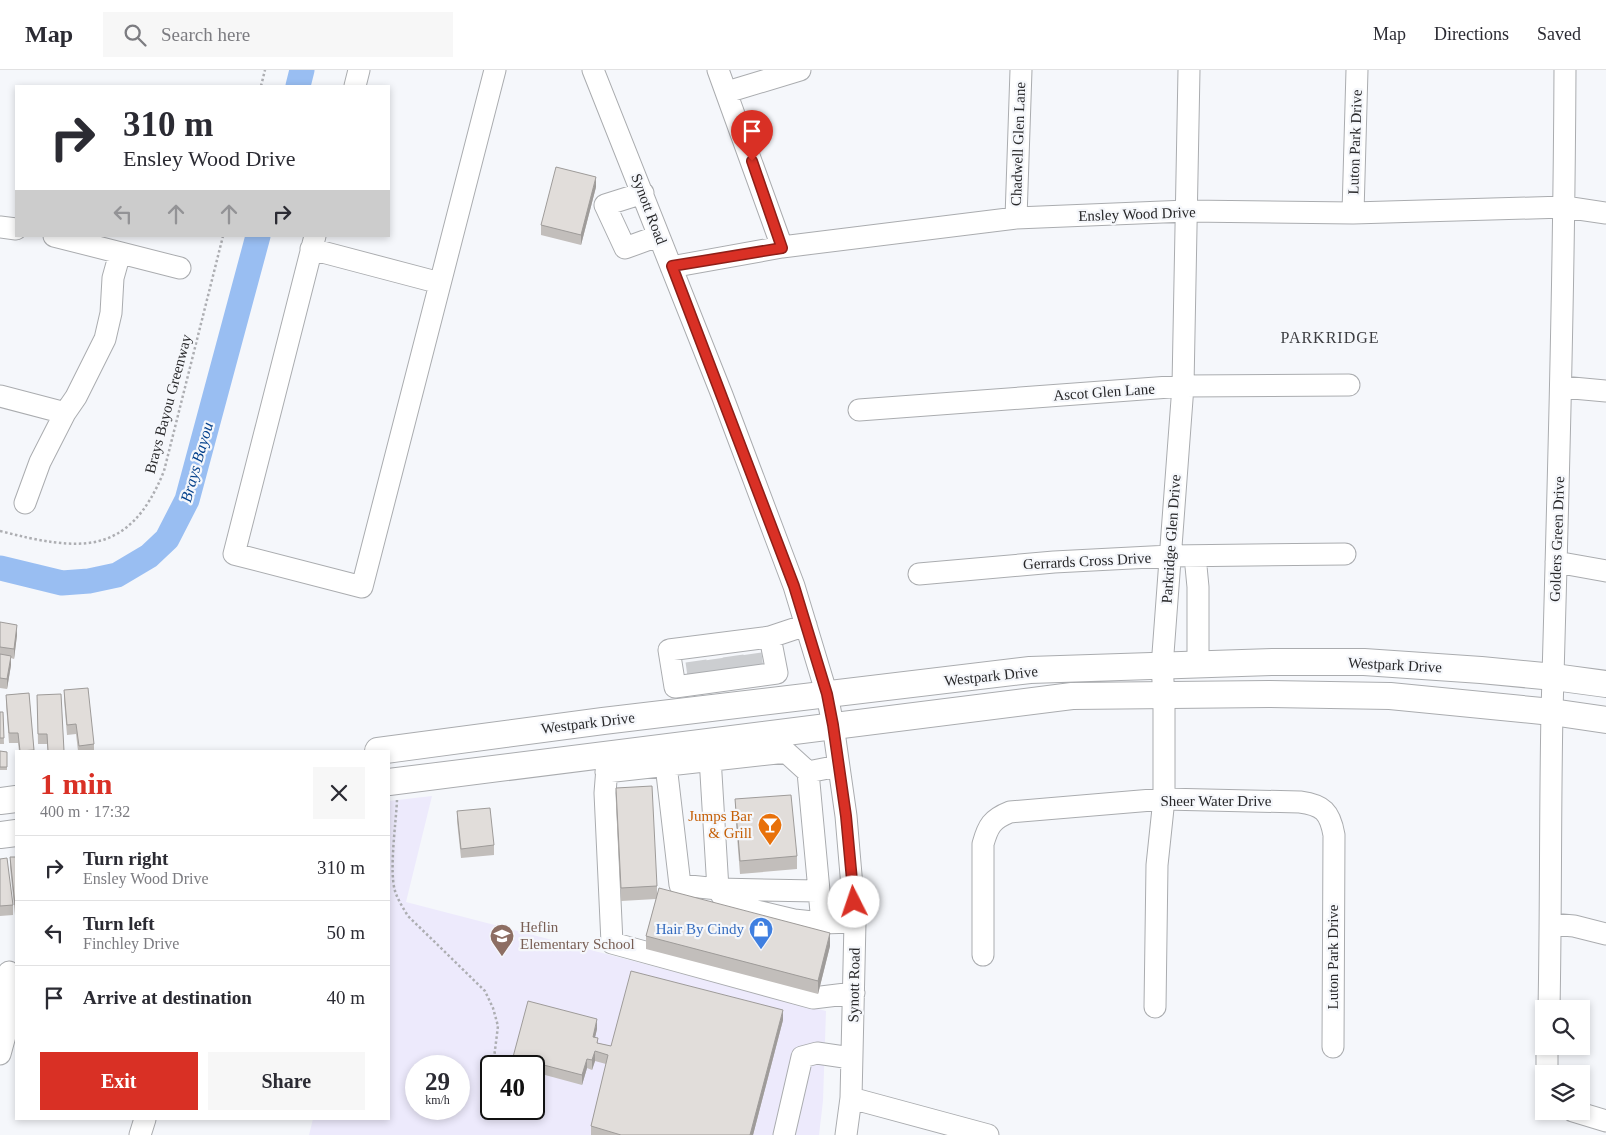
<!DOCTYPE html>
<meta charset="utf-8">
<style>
body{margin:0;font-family:Georgia,serif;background:#f7f7f7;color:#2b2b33;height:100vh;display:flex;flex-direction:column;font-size:19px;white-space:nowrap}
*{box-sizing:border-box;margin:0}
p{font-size:16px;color:#7c7c81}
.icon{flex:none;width:28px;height:28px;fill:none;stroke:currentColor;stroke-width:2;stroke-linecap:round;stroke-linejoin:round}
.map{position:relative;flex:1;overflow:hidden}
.panel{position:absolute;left:15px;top:680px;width:375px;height:370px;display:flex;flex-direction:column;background:#fff;border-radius:0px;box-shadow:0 2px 8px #0003}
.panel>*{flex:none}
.banner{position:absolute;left:15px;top:15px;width:375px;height:152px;border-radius:0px;box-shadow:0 2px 8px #0003;background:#fff;color:#2b2b33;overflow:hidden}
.controls{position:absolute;left:1535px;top:930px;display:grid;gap:10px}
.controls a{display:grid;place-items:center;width:55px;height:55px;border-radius:0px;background:#fff;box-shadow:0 2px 8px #0003;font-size:25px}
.speed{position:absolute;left:405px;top:985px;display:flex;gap:10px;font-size:25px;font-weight:700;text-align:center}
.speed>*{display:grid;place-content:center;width:65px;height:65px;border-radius:50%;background:#fff;box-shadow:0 2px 8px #0003;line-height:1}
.speed small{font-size:12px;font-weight:400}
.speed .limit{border:2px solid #111;border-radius:8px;background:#fff;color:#111}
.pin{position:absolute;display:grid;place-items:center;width:42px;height:42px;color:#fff;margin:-51px -21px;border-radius:50% 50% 50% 0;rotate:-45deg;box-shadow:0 0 5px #0007}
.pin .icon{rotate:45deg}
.me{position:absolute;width:55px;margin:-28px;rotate:356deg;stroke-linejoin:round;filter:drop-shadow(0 0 4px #0008)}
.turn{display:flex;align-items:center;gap:18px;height:105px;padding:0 25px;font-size:22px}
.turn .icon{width:65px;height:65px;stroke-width:2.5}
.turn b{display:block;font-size:35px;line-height:42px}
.lanes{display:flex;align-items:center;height:48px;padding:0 25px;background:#0003;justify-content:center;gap:25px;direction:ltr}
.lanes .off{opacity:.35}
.round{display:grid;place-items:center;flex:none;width:52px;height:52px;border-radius:0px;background:#f7f7f7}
.head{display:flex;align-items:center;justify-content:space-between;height:85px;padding:0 25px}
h1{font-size:30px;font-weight:800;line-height:38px;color:#d93025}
.cta{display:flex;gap:10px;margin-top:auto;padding:10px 25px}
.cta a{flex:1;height:58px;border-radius:0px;background:#d93025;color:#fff;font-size:20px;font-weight:800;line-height:58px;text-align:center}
.cta a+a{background:#f7f7f7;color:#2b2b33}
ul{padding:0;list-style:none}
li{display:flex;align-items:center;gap:15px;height:65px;padding:0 25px;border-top:1px solid #e1e1e2}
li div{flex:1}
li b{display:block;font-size:19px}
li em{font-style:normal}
header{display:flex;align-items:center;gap:30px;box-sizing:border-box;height:70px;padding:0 25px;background:#fff;border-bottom:1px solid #e1e1e2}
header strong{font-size:24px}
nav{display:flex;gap:28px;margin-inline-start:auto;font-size:18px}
.search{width:350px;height:45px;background:#f7f7f7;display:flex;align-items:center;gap:12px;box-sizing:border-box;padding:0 18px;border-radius:0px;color:#7c7c81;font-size:19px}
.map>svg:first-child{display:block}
.education{fill:#edeafc;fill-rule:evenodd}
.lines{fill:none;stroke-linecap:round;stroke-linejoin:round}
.river{stroke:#99bef2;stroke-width:25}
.minor-tunnel{stroke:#ccced1;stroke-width:21;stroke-dasharray:21 11;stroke-linecap:butt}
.minor-casing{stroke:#aaacaf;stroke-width:23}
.major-casing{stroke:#aaacaf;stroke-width:28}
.path{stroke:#adaeb2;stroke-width:2.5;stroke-dasharray:2.5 2.5;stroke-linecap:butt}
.minor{stroke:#fff;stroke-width:21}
.major{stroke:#fff;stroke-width:26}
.wall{fill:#c2bebb}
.shaded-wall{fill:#9e9b99}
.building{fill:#e1ddda;stroke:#9e9b99}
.route-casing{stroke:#8d1f18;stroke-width:12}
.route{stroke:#d93025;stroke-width:9}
.labels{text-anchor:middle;stroke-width:4.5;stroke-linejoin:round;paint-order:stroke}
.street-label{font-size:15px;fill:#28282a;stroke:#f5f7fb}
.food-label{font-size:15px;fill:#c56008;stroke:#f5f7fb;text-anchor:end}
.education-label{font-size:15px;fill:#785e54;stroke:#f5f7fb;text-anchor:start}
.shop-label{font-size:15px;fill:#366cbe;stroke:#f5f7fb;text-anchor:end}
.neighbourhood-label{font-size:16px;letter-spacing:1px;fill:#3c3d40;stroke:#f5f7fb}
.water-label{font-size:16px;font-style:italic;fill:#06428c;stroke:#f5f7fb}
</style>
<header>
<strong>Map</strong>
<div class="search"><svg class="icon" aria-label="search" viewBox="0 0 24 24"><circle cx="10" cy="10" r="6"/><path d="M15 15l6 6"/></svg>Search here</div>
<nav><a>Map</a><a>Directions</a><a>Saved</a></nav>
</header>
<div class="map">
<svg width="1606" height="1065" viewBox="0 0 1606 1065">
<rect width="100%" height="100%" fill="#f5f7fb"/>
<!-- education -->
<path class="education" d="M432,726L406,832L826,941L823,1031L819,1065H309L313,1049H389V731ZM416,996H459V1039H416ZM491,996H534V1039H491Z"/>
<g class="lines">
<!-- river -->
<path class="river" d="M298,16L302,0
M0,498L62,513L89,511L117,505L149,486L167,469L187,430L258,166"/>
<!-- minor-tunnel -->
<path class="minor-tunnel" d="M751,584L753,599
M733,586L735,601
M715,589L717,603
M696,591L698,606"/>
<defs>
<path id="minor" d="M593,0L722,325L794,516L827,625L833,655L846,746L855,852L851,1028L846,1065
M718,0L782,177
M355,16L359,0
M727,22L800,0
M643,123L605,135L625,178L658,166
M1353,143L1357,0
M1016,148L1021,0
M0,157L16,159
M54,166L180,198
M315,166L234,484L362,517L495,0
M311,179L440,213
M671,197L782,177L1016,148L1187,141L1353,143L1565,137L1606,143
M1562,317L1606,321
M0,326L65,343
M859,340L1183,316L1349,315
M25,433L40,392L65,343L76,327L105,269L111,243L113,208L120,183
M1195,486L1198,517V595
M1556,492L1606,501
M919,504L1054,492L1170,486L1345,484
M770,567L777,603L675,617L669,580L770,567L806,555
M709,671L718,819L727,834L794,850L822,853L855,852
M608,685L605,723L612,873L813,928L854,923
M666,695L680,815L718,819L817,821
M606,702L786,682L808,702
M822,853L808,702L838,696
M1551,854L1574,856L1606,864
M983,885V774C988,756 992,749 1010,742L1164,729L1300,732C1323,735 1330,742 1334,765L1333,977
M1155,937L1157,795L1164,729V625L1162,597L1183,316L1189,0
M1549,939C1551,840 1550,741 1552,642C1558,428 1564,214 1565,0
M0,984L6,962L9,902
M1547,1004V976
M851,1028L988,1065
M1573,1041L1606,1051
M140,1065L145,1049
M784,1065L802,987L817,983L851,988"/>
<path id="major" d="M378,681L603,651L1030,600L1273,592H1364L1481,600L1554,607L1606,614
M389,712L1072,626L1269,624L1390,626L1552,642L1606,650
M0,731L16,729
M0,765L16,763"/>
</defs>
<!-- minor casing -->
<use href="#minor" class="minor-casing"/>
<!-- major casing -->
<use href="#major" class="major-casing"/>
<!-- path -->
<path class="path" d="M261,16L265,0
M0,461C79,481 129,488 164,401L223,166
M397,730C396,753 389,801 395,821C398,830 403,838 408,846L485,921L493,938L498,956L493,996
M490,1020L491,1010"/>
<!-- minor -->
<use href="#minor" class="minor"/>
<!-- major -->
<use href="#major" class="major"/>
</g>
<!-- wall -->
<path class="wall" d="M596,117L581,175L541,165V155Z
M0,552L17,565L14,589L11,588V595L7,619L0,618Z
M64,620L94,674V681H78L76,664L67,665L64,630Z
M29,623L34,681H19L18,673H9L6,634V625Z
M37,625L64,681H48L47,674H38Z
M0,642H3L4,674H0Z
M0,681L7,682V700H0Z
M616,718L657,816V823L830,876L818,924L646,879V866L656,829L621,831L616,732Z
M735,729L797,786V799L740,804L735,742Z
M457,741L494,775V785L461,788L457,751Z
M10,787H16V845H15L10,797Z
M0,789L13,835V845L0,846Z
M783,950L753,1065H591V1056L606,994L595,991L592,1000L587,998L582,1015L534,1002V996H513V987L597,959L595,967L598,973L611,976Z"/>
<!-- shaded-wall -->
<path class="shaded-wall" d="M596,107V117L581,175V165Z
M17,555V565L14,589V579Z
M11,586V595L7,619V609Z
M830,863V876L818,924V911Z
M783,940V950L753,1065H750Z
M597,949V959L593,976V967Z
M595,981V991L592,1000V990Z
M587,989V998L582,1015V1005Z"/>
<!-- building -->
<path class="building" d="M556,97L596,107L581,165L541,155Z
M0,552L17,555L14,579L0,577Z
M0,584L11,586L7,609L0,608Z
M88,618L94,674L79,676L76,654L67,655L64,620Z
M29,623L34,680L20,681L18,663H9L6,625Z
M61,624L64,681H48L47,664H38L37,625Z
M0,642H3L4,668H0Z
M0,681L7,682V697H0Z
M652,716L657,816L621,818L616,718Z
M791,725L797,786L740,791L735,729Z
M490,738L494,775L461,779L457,741Z
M10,787H16V835H15Z
M7,788L13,835L0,836V789Z
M659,818L830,863L818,911L646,866Z
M631,901L783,940L750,1065H621L591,1056L608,985L595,981L592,990L587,989L582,1005L513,987L528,931L597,949L593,967L598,968L597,973L611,976Z"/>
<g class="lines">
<defs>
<path id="route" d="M752,91L782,178L672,196L794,516L827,624L833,655L846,746L854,832"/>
</defs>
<!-- route casing -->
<use href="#route" class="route-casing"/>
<!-- route -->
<use href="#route" class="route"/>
</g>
<!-- icons -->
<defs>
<symbol id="bar-pin" viewBox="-11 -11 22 30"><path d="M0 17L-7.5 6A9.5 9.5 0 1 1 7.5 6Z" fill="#e8710a" stroke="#f5f7fb"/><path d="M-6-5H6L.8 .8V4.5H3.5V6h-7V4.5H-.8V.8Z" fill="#fff"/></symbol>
<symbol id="shop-pin" viewBox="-11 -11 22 30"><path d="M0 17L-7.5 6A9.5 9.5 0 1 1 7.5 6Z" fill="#3f7fe0" stroke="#f5f7fb"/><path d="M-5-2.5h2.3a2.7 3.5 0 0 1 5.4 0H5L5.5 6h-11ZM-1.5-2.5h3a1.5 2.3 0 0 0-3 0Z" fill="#fff"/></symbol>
<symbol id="school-pin" viewBox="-11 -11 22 30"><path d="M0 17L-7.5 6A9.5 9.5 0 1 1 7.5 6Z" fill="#8d6e63" stroke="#f5f7fb"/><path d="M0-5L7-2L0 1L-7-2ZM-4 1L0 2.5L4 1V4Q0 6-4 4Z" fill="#fff"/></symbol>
</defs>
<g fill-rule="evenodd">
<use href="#bar-pin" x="756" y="741" width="28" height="38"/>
<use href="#shop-pin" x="747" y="845" width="28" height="38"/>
<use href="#school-pin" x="488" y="852" width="28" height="38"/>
</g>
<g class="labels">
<!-- street labels -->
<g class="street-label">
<text transform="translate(1355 72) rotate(-88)" y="5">Luton Park Drive</text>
<text transform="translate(1018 74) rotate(-88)" y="5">Chadwell Glen Lane</text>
<text transform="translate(649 139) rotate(69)" y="5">Synott Road</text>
<text transform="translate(1137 144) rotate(-2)" y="5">Ensley Wood Drive</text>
<text transform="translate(1104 322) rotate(-4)" y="5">Ascot Glen Lane</text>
<text transform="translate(168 334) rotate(-75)" y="5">Brays Bayou Greenway</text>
<text transform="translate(1171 469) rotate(-86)" y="5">Parkridge Glen Drive</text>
<text transform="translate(1557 469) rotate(-88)" y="5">Golders Green Drive</text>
<text transform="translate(1087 491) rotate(-3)" y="5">Gerrards Cross Drive</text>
<text transform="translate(1395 595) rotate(3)" y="5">Westpark Drive</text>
<text transform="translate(991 606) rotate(-6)" y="5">Westpark Drive</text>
<text transform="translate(588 653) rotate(-7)" y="5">Westpark Drive</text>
<text x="1216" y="736">Sheer Water Drive</text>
<text transform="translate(1333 887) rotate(-90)" y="5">Luton Park Drive</text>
<text transform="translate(854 915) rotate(-89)" y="5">Synott Road</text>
</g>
<!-- food labels -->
<g class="food-label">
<text x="752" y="751">Jumps Bar<tspan x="752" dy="17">&amp; Grill</tspan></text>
</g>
<!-- education labels -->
<g class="education-label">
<text x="520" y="862">Heflin<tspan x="520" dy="17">Elementary School</tspan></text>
</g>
<!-- shop labels -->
<g class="shop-label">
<text x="744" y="864">Hair By Cindy</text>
</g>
<!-- neighbourhood labels -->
<g class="neighbourhood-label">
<text x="1330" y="273">PARKRIDGE</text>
</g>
<!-- water labels -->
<g class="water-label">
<text transform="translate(196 392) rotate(-74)" y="6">Brays Bayou</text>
</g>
</g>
</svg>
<div class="controls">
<a><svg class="icon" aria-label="search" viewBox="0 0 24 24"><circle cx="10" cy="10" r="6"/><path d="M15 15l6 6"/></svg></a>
<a><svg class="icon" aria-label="layers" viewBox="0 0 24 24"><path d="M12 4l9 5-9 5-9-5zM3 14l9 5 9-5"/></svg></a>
</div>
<div class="speed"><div>29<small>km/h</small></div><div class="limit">40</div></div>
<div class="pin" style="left:752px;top:91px;background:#d93025"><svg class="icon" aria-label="arrive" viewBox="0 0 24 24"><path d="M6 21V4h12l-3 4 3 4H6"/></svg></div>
<svg class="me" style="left:854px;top:832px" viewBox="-20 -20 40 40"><circle r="19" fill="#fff"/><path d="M0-13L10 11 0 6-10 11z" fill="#d93025"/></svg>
<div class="banner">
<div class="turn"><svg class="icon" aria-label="right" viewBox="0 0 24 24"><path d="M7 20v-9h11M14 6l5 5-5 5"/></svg><div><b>310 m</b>Ensley Wood Drive</div></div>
<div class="lanes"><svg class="icon off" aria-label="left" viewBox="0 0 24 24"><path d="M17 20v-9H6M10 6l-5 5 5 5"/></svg><svg class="icon off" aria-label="ahead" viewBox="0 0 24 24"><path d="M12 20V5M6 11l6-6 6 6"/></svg><svg class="icon off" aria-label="ahead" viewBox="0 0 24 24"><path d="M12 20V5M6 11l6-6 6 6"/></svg><svg class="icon" aria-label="right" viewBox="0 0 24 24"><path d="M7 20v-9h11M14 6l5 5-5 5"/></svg></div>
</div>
<section class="panel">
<div class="head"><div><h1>1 min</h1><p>400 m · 17:32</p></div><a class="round"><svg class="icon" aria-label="close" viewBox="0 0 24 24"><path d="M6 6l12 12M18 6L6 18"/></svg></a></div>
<ul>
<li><svg class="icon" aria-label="right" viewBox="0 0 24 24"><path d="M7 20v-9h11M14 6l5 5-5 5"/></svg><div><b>Turn right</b><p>Ensley Wood Drive</p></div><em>310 m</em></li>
<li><svg class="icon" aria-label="left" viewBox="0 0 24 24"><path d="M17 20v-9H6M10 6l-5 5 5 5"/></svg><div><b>Turn left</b><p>Finchley Drive</p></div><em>50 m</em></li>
<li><svg class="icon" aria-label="arrive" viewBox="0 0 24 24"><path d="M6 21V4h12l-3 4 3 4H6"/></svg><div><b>Arrive at destination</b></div><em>40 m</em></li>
</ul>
<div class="cta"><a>Exit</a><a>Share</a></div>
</section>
</div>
